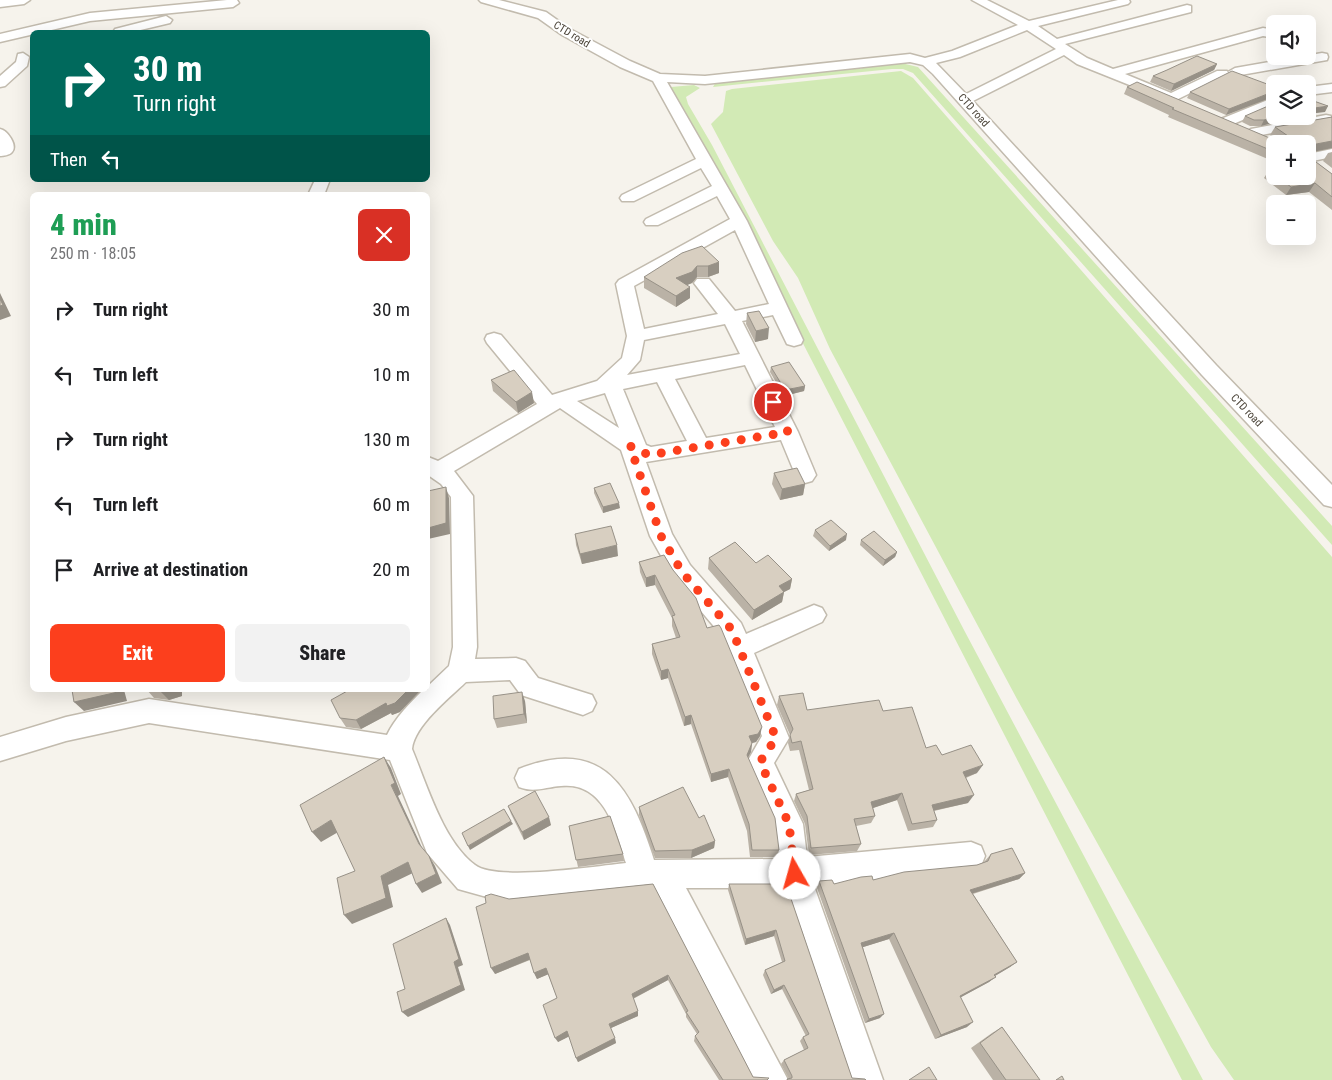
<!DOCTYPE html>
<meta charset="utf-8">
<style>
body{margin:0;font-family:"Roboto Condensed",sans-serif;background:#f2f2f2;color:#202124;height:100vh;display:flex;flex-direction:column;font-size:19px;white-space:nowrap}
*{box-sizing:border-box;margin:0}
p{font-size:16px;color:#757577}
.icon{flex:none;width:28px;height:28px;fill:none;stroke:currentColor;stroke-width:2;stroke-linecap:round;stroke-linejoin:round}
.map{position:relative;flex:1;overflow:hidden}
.panel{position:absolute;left:30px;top:192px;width:400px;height:500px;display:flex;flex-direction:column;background:#fff;border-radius:8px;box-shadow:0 5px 20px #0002}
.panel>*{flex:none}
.hud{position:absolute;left:30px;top:30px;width:400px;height:152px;border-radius:8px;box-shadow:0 5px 20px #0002;background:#00695c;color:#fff;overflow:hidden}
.controls{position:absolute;left:1266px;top:15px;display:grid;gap:10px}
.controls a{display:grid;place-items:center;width:50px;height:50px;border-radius:8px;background:#fff;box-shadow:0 5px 20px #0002;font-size:25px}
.pin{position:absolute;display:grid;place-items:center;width:42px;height:42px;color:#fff;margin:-21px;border:2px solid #fff;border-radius:50%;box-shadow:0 1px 5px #0007}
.me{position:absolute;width:55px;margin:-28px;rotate:353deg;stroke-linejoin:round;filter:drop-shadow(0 0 4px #0008)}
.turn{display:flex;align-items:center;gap:18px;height:105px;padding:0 20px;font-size:22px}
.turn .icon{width:65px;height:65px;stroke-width:2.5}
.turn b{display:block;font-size:35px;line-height:42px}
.then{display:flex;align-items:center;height:48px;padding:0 20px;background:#0003;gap:10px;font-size:19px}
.round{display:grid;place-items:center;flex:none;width:52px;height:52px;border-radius:8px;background:#f2f2f2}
.head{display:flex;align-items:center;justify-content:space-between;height:85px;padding:0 20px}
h1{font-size:30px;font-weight:800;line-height:38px;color:#1e9e55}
.primary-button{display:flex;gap:10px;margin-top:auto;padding:10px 20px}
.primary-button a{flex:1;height:58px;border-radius:8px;background:#fc3f1d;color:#fff;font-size:20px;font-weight:800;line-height:58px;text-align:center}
.primary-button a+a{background:#f2f2f2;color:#202124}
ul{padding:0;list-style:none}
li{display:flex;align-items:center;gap:15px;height:65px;padding:0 20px}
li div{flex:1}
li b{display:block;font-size:19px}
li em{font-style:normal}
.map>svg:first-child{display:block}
.green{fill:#d2eab5}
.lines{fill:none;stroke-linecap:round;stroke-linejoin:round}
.minor-casing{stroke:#c2bbae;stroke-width:3}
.minor{fill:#fff;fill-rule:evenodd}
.wall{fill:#bab2a6}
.shaded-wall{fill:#979187}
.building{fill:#d8cfc1;stroke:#979187}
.route{stroke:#fc3f1d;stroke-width:9;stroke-dasharray:0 16.2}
.labels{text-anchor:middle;stroke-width:4;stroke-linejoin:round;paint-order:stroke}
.far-street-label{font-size:11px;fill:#4b4439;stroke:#fff}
</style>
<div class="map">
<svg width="1332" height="1080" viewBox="0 0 1332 1080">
<rect width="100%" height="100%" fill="#f6f3ec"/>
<!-- green -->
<path class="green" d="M897,62L918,67L1332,526V545L913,73L903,69H892L713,87L716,82L858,67L860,69L871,65Z
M901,71L913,78L1332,557V1080H1234L1211,1047L1017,699L830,349L798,278L773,241L711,124L723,112L726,91L732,89Z
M694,85L700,88L686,97L688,104L712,145L964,630L1203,1080H1182L671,87Z"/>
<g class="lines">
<defs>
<path id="minor" d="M0,0H30L24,4L0,7Z
M227,0H237L239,3L233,7L90,21L0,42V34L90,13Z
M479,0H499L546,12L570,29L630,61L660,74L705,76L910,54L925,58L952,51L1018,25L972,0H987L1029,21L1118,0H1129L1130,2L1128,4L1038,26L1057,39L1187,5L1191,6V12L1065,44L1087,58L1113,69L1263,28L1275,30V38L1263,36L1125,74L1171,93L1217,71H1227L1229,74L1172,102L1077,64L1064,55L973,101L1216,365L1332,485V507L1324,505L1202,375L933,74L923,65L910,62L705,84L667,82L747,221L803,340L801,344L794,346L787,344L773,315L742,321L798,432L816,475L812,481L805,483L798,481L781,440L646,462L672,534L690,565L741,623L746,634L814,605L822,608L826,615L822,622L754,653L789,738L774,763L803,824L807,857L971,842L981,846L985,856L981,866L971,870L814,886L883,1080H849L785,888H686L788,1080H753L654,889L512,904L458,889L427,853L390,760L149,723L66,741L0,761V737L66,717L149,699L387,735C395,718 410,703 423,690H428V686L449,666L453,647L451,497L441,484L428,475V457L438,461L537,404L487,343L485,339L487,335L494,333L501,335L552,395L597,381L622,358L627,336L616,284L619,280L730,219L717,196L658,225H646L644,222L646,219L712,186L701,168L634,201H622L620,198L622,195L696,159L653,81L620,67L562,35L538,18L481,2ZM1027,30L1056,49L966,94L936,63L960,57ZM735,230L769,304L735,311L709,279H697L694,283L718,314L644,329L634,286ZM725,324L740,354L627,375L640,360L644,340ZM745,365L775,427L706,438L675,379ZM657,382L687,441L651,447L646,445L623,389ZM605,393L619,428L577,401ZM560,408L621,450L650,536L674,579L722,636L762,736L747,762L775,825L779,859L654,860C632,790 604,735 519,769L515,778L519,787C534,793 546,787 561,786C604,781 616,830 626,863C596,866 497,882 475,865C443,841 427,785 412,749C414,726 449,698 466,682L510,680L521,695L583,715L592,711L596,703L592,695L538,678L525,661L516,658L475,659L477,647L473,496L454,471Z
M166,16L172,20L170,23L132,32H113L115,29Z
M23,53L29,57L27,66L5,86L0,87V76L16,62L18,54Z
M1322,53L1327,54L1328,57L1327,60L1235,76L1228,72L1235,68Z
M1332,84V92L1308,95V87Z
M1275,97V106L1231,125H1221L1219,122L1221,119Z
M1326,115L1331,116V122L1251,137L1244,133L1251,129Z
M0,129C7,130 18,145 12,152C10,155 3,156 0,156Z
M1332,149V157L1308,162V154Z
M315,180H327L329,182L324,195H308Z"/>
</defs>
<!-- minor casing -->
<use href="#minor" class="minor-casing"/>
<!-- minor -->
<use href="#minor" class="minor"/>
</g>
<!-- wall -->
<path class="wall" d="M1217,64L1214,70L1171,91L1150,82L1153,76Z
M1127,87L1279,142V141L1270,135L1275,127L1332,117V148L1312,152V159L1332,174V210L1309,192L1286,195L1264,178L1269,170L1275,169V176H1308V144H1275V162L1168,117L1169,115L1124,94Z
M1275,87V96L1226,115L1187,98L1190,92Z
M1245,116H1298L1261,126H1250L1242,122Z
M1332,152V168L1323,161L1328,153Z
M702,246L719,273L708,277H697L692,283L687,285L690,298L676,307L644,288V277Z
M747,313L768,339L755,342L746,324Z
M771,367L805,386L804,391L784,396L770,372Z
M491,380L534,403L518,413L493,391Z
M774,473L805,484L803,495L780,500L772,484Z
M594,488L620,508L603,513L594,493Z
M815,530L846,540L829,551L813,536Z
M575,534L618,556L582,564L576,545Z
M861,540L897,552L895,557L883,566L860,545Z
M664,555L707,628L760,736L756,742L752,743L751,752L748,757L779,850L777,857H750L747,831L728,777L711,782L691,724L684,726L668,678L661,680L652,654V644L676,638L672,626V618L655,585L646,587L640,572L639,562Z
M709,558L756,563L792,579L790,589L784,592L782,602L752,620L708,569Z
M147,690H182V696L169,700L154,698Z
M779,696L807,710L883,711L926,748L942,755L977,773L966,778L968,803L934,811L937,820L933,827L908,831L897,800L873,808L875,816L871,823L856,826L861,844L857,851L809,855L805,824L794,801L796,794L809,790L799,750L790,751L788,743L790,735L777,705Z
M525,701L527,723L497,728L494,719Z
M400,712L392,715L391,713L361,729L346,727L340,718Z
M508,806L551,825L524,840L511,814Z
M639,807L699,818L715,841L714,848L691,858H655L639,815Z
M569,826L623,854L624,861L578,867Z
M991,854L1025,873L1019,879L973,894L1017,962L1010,967L995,976L989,982L961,997L967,1027L935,1039L889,939L863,947L880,1018L865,1023L817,888L819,881L834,884L873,880L977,865L984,862Z
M653,884L753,1077L768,1080H719L694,1041L695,1036L697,1034L686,1017V1014L668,980L633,999L638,1016L611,1028L616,1043L578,1062L569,1036L558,1042L557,998L548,974L537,979L530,960L495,974L509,899Z
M729,884H786L852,1078L866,1080H786L787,1079H789L781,1064L784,1060L804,1050L800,1041L803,1037L806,1036L782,989L771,994L763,975L765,970L782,962L774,936L745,945L728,890Z
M1002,1027L1040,1080H993L971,1048L992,1033Z"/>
<!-- shaded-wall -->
<path class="shaded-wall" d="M1217,64L1214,70L1171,91L1174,84Z
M1275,91V96L1226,115L1229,109Z
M1328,106L1325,112L1308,114V109Z
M1279,116H1298L1261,126L1264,120Z
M1332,141V148L1308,153L1311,145Z
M1315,183L1309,192L1286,195L1291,187Z
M719,262V273L708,277V266Z
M697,266V277L692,283L675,290L676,278Z
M690,287V298L676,307V296Z
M0,293L11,316L0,320Z
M769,328L768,339L755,342L756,331Z
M805,386L804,391L784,396L785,390Z
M532,392L534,403L518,413L516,402Z
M805,484L803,495L780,500L782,489Z
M446,487L449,498L450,534L428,539V528Z
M619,503L620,508L603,513V507Z
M847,534L846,540L829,551L830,546Z
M617,545L618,556L582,564L580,554Z
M897,552L895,557L883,566L885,560Z
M655,575V585L646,587V578Z
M792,579L790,589L784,592L782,602L752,620L754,610L779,586Z
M668,669V678L661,680V671Z
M117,690H124L127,701L84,711L74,702Z
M162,690H182V696L169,700L160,691Z
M408,690H421L400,712L392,715L391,713L361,729L356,720Z
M522,692L525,701L527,723L524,714Z
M691,715V724L684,726L685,717Z
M762,727L760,736L756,742L752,743L751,752L745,763L749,736Z
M384,757L391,768L401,794L398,796L425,854L419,844L391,785Z
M983,765L977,773L958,780L963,772Z
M729,769L728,777L711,782V774Z
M902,793L897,800L867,810L871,802Z
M974,795L968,803L927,812L932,805Z
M549,817L551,825L524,840L522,832Z
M331,820L340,831L321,842L312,832Z
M511,821L513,824L470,850L468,846Z
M715,841L714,848L691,858L692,850Z
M429,856L435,866L442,883L422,893L416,884Z
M408,862L415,872L388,885L393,907L352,924L344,915L381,876Z
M1025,873L1019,879L964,896L970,890Z
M446,918L450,925L463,965L458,967L465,990L408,1017L402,1012L454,962Z
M776,930L774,936L745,945L746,939Z
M894,933L889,939L857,949L861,943Z
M528,953L531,959L495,974L491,968Z
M1017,962L1010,967L988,980L994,975Z
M546,968L549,974L537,979L534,973Z
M668,975V980L632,999V994Z
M996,977L989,982L954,1001L960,996Z
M784,985L782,989L771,994L774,990Z
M638,1011V1016L611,1028L609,1024Z
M884,1014L880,1018L865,1023L869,1019Z
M973,1022L967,1027L935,1039L941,1035Z
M567,1031L570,1036L558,1042L555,1038Z
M615,1038L616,1043L578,1062L576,1058Z"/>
<!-- building -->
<path class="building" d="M1197,56L1217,64L1174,84L1153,76L1167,70Z
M1232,71L1275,87V91L1229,109L1190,92Z
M1137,82L1279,142L1281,138L1288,136L1275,127L1332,117V141L1311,145L1312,159L1332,174V197L1315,183L1291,187L1277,176H1308V144H1275V152L1172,109L1174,108L1127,87Z
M1308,99L1328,106L1308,109Z
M1275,103V116H1279L1264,120H1254L1245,116Z
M1275,169V174L1269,170Z
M702,246L719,262L708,266H697L692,272L676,278L690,287L676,296L644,277L682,253Z
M0,299L3,305L0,306Z
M759,311L769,328L756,331L747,313Z
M789,362L805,386L785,390L771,367Z
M514,370L532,392L516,402L491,380Z
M797,468L805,484L782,489L774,473Z
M610,483L619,503L603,507L594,488Z
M446,487V523L428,528V491Z
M831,520L847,534L830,546L815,530Z
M611,526L617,545L580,554L575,534Z
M874,531L897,552L885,560L861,540Z
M735,542L756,563L768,555L792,579L779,586L784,592L754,610L709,558Z
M664,555L673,570L696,598L707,628L719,625L721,628L762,727L758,734L749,736L752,743L747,755L775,818L779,850H752L749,824L729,769L711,774L691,715L685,717L668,669L661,671L652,644L680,637L672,616L675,615L655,575L646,578L639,562Z
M72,690H117L118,692L74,702Z
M349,690H408L395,703L387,706L386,703L356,720L340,718L331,700Z
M522,692L524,714L494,719L493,696Z
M803,693L807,710L879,700L883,711L912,707L926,748L936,745L942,755L971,745L983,765L963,772L974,795L932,805L937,820L912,824L902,793L871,802L875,816L854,819L861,844L811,848L807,816L796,794L813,789L801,741L792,743L790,735L793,729L779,696Z
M384,757L395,783L391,785L419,844L429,856L436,874L416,884L408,862L381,876L386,898L344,915L337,878L355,871L331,820L312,832L300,805Z
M683,787L699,818L704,815L715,841L692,850L655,851L639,807Z
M535,791L549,817L522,832L508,806Z
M504,809L511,821L468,846L462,833Z
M610,816L623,854L576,860L569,826Z
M1012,848L1025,873L970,890L1017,962L994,975L996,977L960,996L973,1022L941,1035L894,933L861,943L884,1014L869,1019L819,881L832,880L834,884L861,877L872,876L873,880L904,872L977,865L988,861L991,854Z
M653,884L753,1077L769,1078L767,1080H723L695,1036L699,1032L686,1012L688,1011L668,975L632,994L638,1011L609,1024L615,1038L576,1058L567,1031L555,1038L543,1005L557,998L546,968L534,973L528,953L491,968L476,907L486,903L485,896L491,894L509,899Z
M729,884H786L852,1078L865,1079L866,1080H788L787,1079L792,1078V1076L784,1060L808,1048L803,1037L809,1034L784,985L774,990L765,970L785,961L776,930L746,939Z
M446,918L459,959L454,962L461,985L402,1012L397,992L405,989L393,944Z
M1002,1027L1040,1080H1006L980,1043Z
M929,1067L937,1080H909Z
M1062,1076L1064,1080H1056Z"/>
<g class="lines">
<!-- route -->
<path class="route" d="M773,402L788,432L649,455L630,446L661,536L682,572L732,630L776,738L760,762L789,824L795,874"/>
</g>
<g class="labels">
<!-- far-street labels -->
<g class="far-street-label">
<text transform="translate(572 34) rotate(31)" y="4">CTD road</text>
<text transform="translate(974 110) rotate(48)" y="4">CTD road</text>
<text transform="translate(1247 410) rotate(46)" y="4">CTD road</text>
</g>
</g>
</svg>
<div class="controls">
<a><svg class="icon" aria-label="sound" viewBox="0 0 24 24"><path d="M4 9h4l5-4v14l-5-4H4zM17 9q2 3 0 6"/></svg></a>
<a><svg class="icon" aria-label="layers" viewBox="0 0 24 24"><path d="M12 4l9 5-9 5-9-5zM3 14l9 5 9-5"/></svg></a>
<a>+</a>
<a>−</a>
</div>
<div class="pin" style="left:773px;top:402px;background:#d93025"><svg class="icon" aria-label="arrive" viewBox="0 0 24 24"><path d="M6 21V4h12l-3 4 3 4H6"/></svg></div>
<svg class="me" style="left:795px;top:874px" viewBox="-20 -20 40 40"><circle r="19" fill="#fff"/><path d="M0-13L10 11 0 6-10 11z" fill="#fc3f1d"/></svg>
<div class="hud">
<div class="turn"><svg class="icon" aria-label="right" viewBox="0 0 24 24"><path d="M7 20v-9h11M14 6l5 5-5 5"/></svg><div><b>30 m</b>Turn right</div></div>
<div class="then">Then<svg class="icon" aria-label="left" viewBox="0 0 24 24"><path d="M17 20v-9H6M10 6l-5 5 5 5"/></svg></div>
</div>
<section class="panel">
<div class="head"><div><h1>4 min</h1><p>250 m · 18:05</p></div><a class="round" style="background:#d93025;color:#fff"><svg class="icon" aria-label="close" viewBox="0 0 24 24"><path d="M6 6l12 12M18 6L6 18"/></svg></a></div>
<ul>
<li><svg class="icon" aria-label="right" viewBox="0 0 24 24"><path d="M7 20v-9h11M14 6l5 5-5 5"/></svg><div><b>Turn right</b></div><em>30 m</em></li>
<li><svg class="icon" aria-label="left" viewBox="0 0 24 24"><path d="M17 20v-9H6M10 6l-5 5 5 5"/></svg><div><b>Turn left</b></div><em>10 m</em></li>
<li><svg class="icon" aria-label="right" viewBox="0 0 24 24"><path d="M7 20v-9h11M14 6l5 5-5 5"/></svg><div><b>Turn right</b></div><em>130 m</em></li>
<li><svg class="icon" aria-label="left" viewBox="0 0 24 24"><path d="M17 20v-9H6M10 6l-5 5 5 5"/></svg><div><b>Turn left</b></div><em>60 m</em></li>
<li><svg class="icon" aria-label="arrive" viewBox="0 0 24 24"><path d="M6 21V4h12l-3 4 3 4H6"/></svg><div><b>Arrive at destination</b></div><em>20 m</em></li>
</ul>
<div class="primary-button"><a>Exit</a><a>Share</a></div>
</section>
</div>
